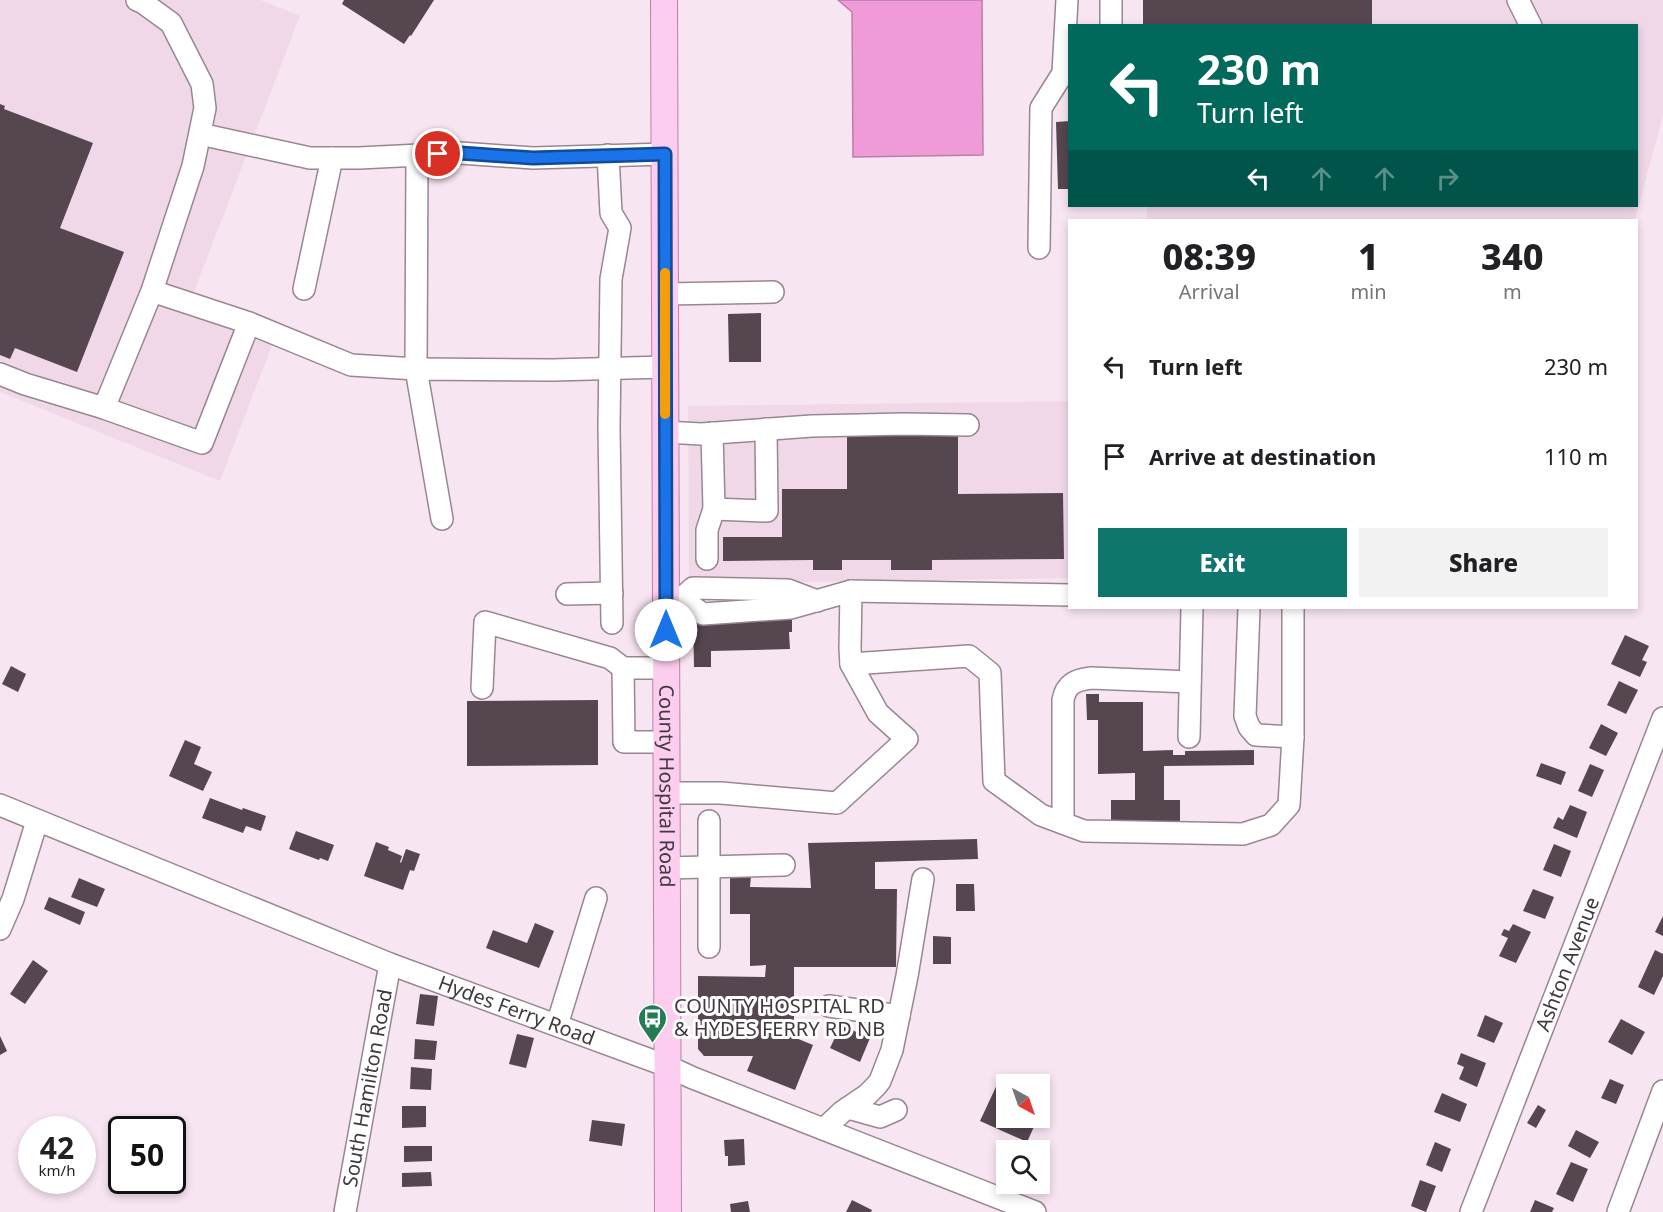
<!DOCTYPE html>
<style>
body{margin:0;font-family:"Noto Sans",sans-serif;background:#f2f2f2;color:#202124;height:100vh;display:flex;flex-direction:column;font-size:22px;white-space:nowrap}
*{box-sizing:border-box;margin:0}
p{font-size:20px;color:#757577}
.icon{flex:none;width:33px;height:33px;fill:none;stroke:currentColor;stroke-width:2;stroke-linecap:round;stroke-linejoin:round}
.map{position:relative;flex:1;overflow:hidden}
.details{position:absolute;left:1068px;top:219px;width:570px;height:390px;display:flex;flex-direction:column;background:#fff;border-radius:0px;box-shadow:0 3px 9px #0003}
.details>*{flex:none}
.top-card{position:absolute;left:1068px;top:24px;width:570px;height:183px;border-radius:0px;box-shadow:0 3px 9px #0003;background:#00695c;color:#fff;overflow:hidden}
.needle{width:39px;rotate:140deg}
.buttons{position:absolute;left:996px;top:1074px;display:grid;gap:12px}
.buttons a{display:grid;place-items:center;width:54px;height:54px;border-radius:0px;background:#fff;box-shadow:0 3px 9px #0003;font-size:30px}
.speed{position:absolute;left:18px;top:1116px;display:flex;gap:12px;font-size:30px;font-weight:700;text-align:center}
.speed>*{display:grid;place-content:center;width:78px;height:78px;border-radius:50%;background:#fff;box-shadow:0 3px 9px #0003;line-height:1}
.speed small{font-size:15px;font-weight:400}
.speed .limit{border:3px solid #111;border-radius:9px;background:#fff;color:#111}
.pin{position:absolute;display:grid;place-items:center;width:51px;height:51px;color:#fff;margin:-26px;border:3px solid #fff;border-radius:50%;box-shadow:0 2px 6px #0007}
.me{position:absolute;width:66px;margin:-33px;rotate:0deg;stroke-linejoin:round;filter:drop-shadow(0 0 4px #0008)}
.turn{display:flex;align-items:center;gap:21px;height:126px;padding:0 30px;font-size:27px}
.turn .icon{width:78px;height:78px;stroke-width:2.5}
.turn b{display:block;font-size:42px;line-height:51px}
.lanes{display:flex;align-items:center;height:57px;padding:0 30px;background:#0003;justify-content:center;gap:30px;direction:ltr}
.lanes .off{opacity:.35}
.eta{display:flex;justify-content:space-evenly;align-items:center;height:102px;text-align:center}
.eta b{font-size:36px;font-weight:800;line-height:42px}
.button{display:flex;gap:12px;margin-top:auto;padding:12px 30px}
.button a{flex:1;height:69px;border-radius:0px;background:#0f766e;color:#fff;font-size:24px;font-weight:800;line-height:69px;text-align:center}
.button a+a{background:#f2f2f2;color:#202124}
ul{padding:0;list-style:none}
li{display:flex;align-items:center;gap:18px;height:90px;padding:0 30px}
li div{flex:1}
li b{display:block;font-size:22px}
li em{font-style:normal}
.map>svg:first-child{display:block}
.built{fill:#f1d8e9}
.water{fill:#ef9bd8;stroke:#ba7eaa;stroke-width:1.5}
.building{fill:#554650}
.lines{fill:none;stroke-linecap:round;stroke-linejoin:round}
.minor-casing{stroke:#988793;stroke-width:24}
.major-casing{stroke:#b983a9;stroke-width:28}
.minor{stroke:#fff;stroke-width:21}
.major{stroke:#fccdee;stroke-width:26}
.route-casing{stroke:#114b97;stroke-width:15}
.route{stroke:#1a73e8;stroke-width:10}
.slow{stroke:#f59e0b;stroke-width:10}
.labels{text-anchor:middle;stroke-width:6;stroke-linejoin:round;paint-order:stroke}
.street-label{font-size:20px;fill:#40393e;stroke:#fff}
.poi-label{font-size:20px;fill:#40393e;stroke:#fff;text-anchor:start}
</style>
<div class="map">
<svg width="1663" height="1212" viewBox="0 0 1663 1212">
<rect width="100%" height="100%" fill="#f8e5f2"/>
<!-- built -->
<path class="built" d="M0,0H261L300,16L192,297L279,327L220,481L0,392Z
M1146,0H1663V115L1635,220H1147V206H1636V26L1146,25Z
M1069,401V578L689,584L688,406Z"/>
<!-- water -->
<path class="water" d="M838,0H982L983,155L853,157L852,12Z"/>
<!-- building -->
<path class="building" d="M344,0H434L411,36L410,35L404,44L342,4Z
M1143,0H1372V26H1143Z
M0,104L5,106L4,109L93,143L60,228L124,252L77,372L15,348L10,359L0,355Z
M1070,121V189H1058L1056,122Z
M761,313V362H729L728,314Z
M958,429V494L1063,493L1064,559L932,560V570H891V560H842V570H813V560L723,561V537H782V489H847V430Z
M792,615V632H789L790,649L711,651V667H694L693,618Z
M1625,635L1649,646L1642,660L1647,662L1640,677L1611,664Z
M11,666L26,674L18,692L2,684Z
M1619,681L1638,690L1626,714L1607,705Z
M1086,694H1099V702H1143V751L1173,750V755H1185V751L1254,750V765L1164,766V800H1180V821L1111,822V800H1135V773L1098,774V720H1087Z
M598,700V765L467,766V701Z
M1601,724L1618,733L1606,756L1589,748Z
M185,740L201,747L194,764L212,772L203,791L169,776Z
M1541,763L1566,772L1561,785L1536,776Z
M1590,764L1604,770L1592,797L1578,791Z
M210,798L242,810L243,808L266,816L261,831L246,826L243,833L202,818Z
M1570,805L1587,812L1577,838L1553,828L1558,817L1563,820Z
M296,831L334,845L328,861L320,858L319,860L289,849Z
M977,839L978,859L875,862V889H897L896,967H794V1025H764L813,1045L795,1090L747,1071L753,1056H704L698,1049V976L765,977L766,965L750,966V914H730V876H751L750,887L811,888L808,843Z
M376,842L389,847L388,850L402,856L400,862L401,863L406,849L420,854L414,871L410,870L403,890L364,876Z
M1554,844L1571,851L1561,877L1543,870Z
M79,878L105,889L97,907L71,897Z
M956,884H974L975,911H956Z
M1533,889L1554,897L1545,919L1523,911Z
M49,897L85,912L80,925L44,909Z
M1663,916V936L1655,932Z
M535,923L554,931L539,968L486,948L493,930L527,943Z
M1513,924L1531,932L1516,963L1499,956L1508,938L1501,935L1504,929L1509,931Z
M933,936L951,937V964H933Z
M1655,950L1663,954V976L1654,995L1638,987Z
M33,960L48,971L25,1004L10,994Z
M420,994L438,996L434,1026L416,1024Z
M1485,1015L1503,1023L1494,1043L1477,1036Z
M1621,1019L1645,1032L1632,1055L1608,1042Z
M841,1025L870,1038L860,1062L830,1048Z
M517,1034L534,1038L526,1068L509,1064Z
M0,1036L7,1051L0,1055Z
M415,1039L437,1041L435,1060L414,1059Z
M1461,1053L1486,1063L1477,1087L1459,1079L1464,1067L1457,1064Z
M411,1067L432,1069L431,1090L410,1089Z
M1001,1076L1019,1084H1006V1118H1038L1027,1142L980,1121Z
M1610,1079L1624,1085L1616,1104L1601,1098Z
M1442,1093L1467,1104L1460,1122L1434,1112Z
M1040,1094L1047,1097L1040,1114Z
M1538,1105L1546,1110L1536,1128L1527,1123Z
M402,1106H426V1127L402,1128Z
M592,1120L625,1124L622,1146L589,1141Z
M1576,1130L1599,1142L1590,1158L1568,1146Z
M744,1139L745,1165L728,1166V1156H725L724,1140Z
M1435,1142L1451,1149L1442,1172L1426,1165Z
M404,1146H432V1161L404,1162Z
M1571,1162L1588,1169L1573,1202L1556,1194Z
M431,1172L432,1186L402,1187V1173Z
M1420,1180L1436,1186L1426,1212L1411,1206Z
M852,1200L872,1210L871,1212H846Z
M1535,1200L1554,1208L1552,1212H1530Z
M748,1201L750,1212H731L730,1204Z"/>
<g class="lines">
<defs>
<g id="minor">
<path d="M1111,0V26"/>
<path d="M1518,0L1531,26"/>
<path d="M200,134L310,158H359L460,153L533,158L665,154"/>
<path d="M608,155L611,213L620,228L611,279L609,427L612,623"/>
<path d="M1039,248L1041,108L1063,73L1067,0"/>
<path d="M304,289L332,158"/>
<path d="M152,291L249,323L351,365L416,369L417,155"/>
<path d="M665,294L773,292"/>
<path d="M0,374L25,384L104,408L152,291L193,166L205,108L202,84L171,23L142,2L137,0"/>
<path d="M104,408L202,443L249,323"/>
<path d="M665,432L701,434L812,426L904,424L968,425"/>
<path d="M714,509L767,511L766,429"/>
<path d="M442,519L416,369L553,370L665,367"/>
<path d="M707,559V530L714,509L712,433"/>
<path d="M851,591L850,649L851,664L969,656L990,673L994,781L1041,815L1084,831L1243,834L1271,825L1289,805L1293,737V608"/>
<path d="M666,593L681,599L703,614L791,608L851,591L1070,595"/>
<path d="M567,594L612,593"/>
<path d="M681,599L693,588L788,590L817,601"/>
<path d="M1249,608L1245,716L1249,727L1256,735L1293,737"/>
<path d="M666,668H623L624,742H666"/>
<path d="M482,688L485,622L610,658L623,668"/>
<path d="M1189,737L1192,608"/>
<path d="M667,793H721L837,803L907,739L878,713L851,664"/>
<path id="s1" d="M0,805L390,964L667,1066L693,1078L1035,1212"/>
<path d="M1063,823V700C1066,684 1075,680 1091,678L1190,682"/>
<path d="M666,868L784,865"/>
<path d="M0,929L13,899L37,821"/>
<path d="M709,947V821"/>
<path d="M829,1006L899,1016"/>
<path d="M557,1025L596,898"/>
<path d="M848,1108L880,1117L896,1110"/>
<path d="M824,1129L842,1112L867,1095L876,1086L880,1081L892,1050L907,976L923,879"/>
<path id="s2" d="M345,1212L390,964"/>
<path id="s3" d="M1471,1212L1663,718"/>
<path d="M1618,1212L1663,1091"/>
</g>
<g id="major">
<path id="s4" d="M664,0L668,1212"/>
</g>
</defs>
<!-- minor casing -->
<use href="#minor" class="minor-casing"/>
<!-- major casing -->
<use href="#major" class="major-casing"/>
<!-- minor -->
<use href="#minor" class="minor"/>
<!-- major -->
<use href="#major" class="major"/>
</g>
<g class="lines">
<defs>
<path id="route" d="M438,154L460,153L533,158L665,154L666,630"/>
</defs>
<!-- route casing -->
<use href="#route" class="route-casing"/>
<!-- route -->
<use href="#route" class="route"/>
<!-- slow -->
<path class="slow" d="M665,273V414"/>
</g>
<!-- icons -->
<defs>
<symbol id="bus-pin" viewBox="-11 -11 22 30"><path d="M0 17L-7.5 6A9.5 9.5 0 1 1 7.5 6Z" fill="#247d52" stroke="#fff"/><path d="M-5-6H5V4H4V6H2V4H-2V6H-4V4H-5ZM-3.5-4V0h7V-4ZM-3.5 1.2v1.5H-2V1.2ZM2 1.2v1.5H3.5V1.2Z" fill="#fff"/></symbol>
</defs>
<g fill-rule="evenodd">
<use href="#bus-pin" x="636" y="1002" width="33" height="45"/>
</g>
<g class="labels">
<!-- street labels -->
<g class="street-label">
<text dy="7" stroke="none"><textPath href="#s4" startOffset="786">County Hospital Road</textPath></text>
<text dy="7" stroke="none"><textPath href="#s3" startOffset="266">Ashton Avenue</textPath></text>
<text dy="7" stroke="none"><textPath href="#s1" startOffset="556">Hydes Ferry Road</textPath></text>
<text dy="7" stroke="none"><textPath href="#s2" startOffset="126">South Hamilton Road</textPath></text>
</g>
<!-- poi labels -->
<g class="poi-label">
<text x="674" y="1013">COUNTY HOSPITAL RD<tspan x="674" dy="23">&amp; HYDES FERRY RD NB</tspan></text>
</g>
</g>
</svg>
<div class="buttons">
<a><svg class="needle" viewBox="-14 -14 28 28"><path d="M0-13l5 13h-10z" fill="#e53935"/><path d="M0 13l5-13h-10z" fill="#757577"/></svg></a>
<a><svg class="icon" aria-label="search" viewBox="0 0 24 24"><circle cx="10" cy="10" r="6"/><path d="M15 15l6 6"/></svg></a>
</div>
<div class="speed"><div>42<small>km/h</small></div><div class="limit">50</div></div>
<div class="pin" style="left:438px;top:154px;background:#d93025"><svg class="icon" aria-label="arrive" viewBox="0 0 24 24"><path d="M6 21V4h12l-3 4 3 4H6"/></svg></div>
<svg class="me" style="left:666px;top:630px" viewBox="-20 -20 40 40"><circle r="19" fill="#fff"/><path d="M0-13L10 11 0 6-10 11z" fill="#1a73e8"/></svg>
<div class="top-card">
<div class="turn"><svg class="icon" aria-label="left" viewBox="0 0 24 24"><path d="M17 20v-9H6M10 6l-5 5 5 5"/></svg><div><b>230 m</b>Turn left</div></div>
<div class="lanes"><svg class="icon" aria-label="left" viewBox="0 0 24 24"><path d="M17 20v-9H6M10 6l-5 5 5 5"/></svg><svg class="icon off" aria-label="ahead" viewBox="0 0 24 24"><path d="M12 20V5M6 11l6-6 6 6"/></svg><svg class="icon off" aria-label="ahead" viewBox="0 0 24 24"><path d="M12 20V5M6 11l6-6 6 6"/></svg><svg class="icon off" aria-label="right" viewBox="0 0 24 24"><path d="M7 20v-9h11M14 6l5 5-5 5"/></svg></div>
</div>
<section class="details">
<div class="eta">
<div><b>08:39</b><p>Arrival</p></div>
<div><b>1</b><p>min</p></div>
<div><b>340</b><p>m</p></div>
</div>
<ul>
<li><svg class="icon" aria-label="left" viewBox="0 0 24 24"><path d="M17 20v-9H6M10 6l-5 5 5 5"/></svg><div><b>Turn left</b></div><em>230 m</em></li>
<li><svg class="icon" aria-label="arrive" viewBox="0 0 24 24"><path d="M6 21V4h12l-3 4 3 4H6"/></svg><div><b>Arrive at destination</b></div><em>110 m</em></li>
</ul>
<div class="button"><a>Exit</a><a>Share</a></div>
</section>
</div>
